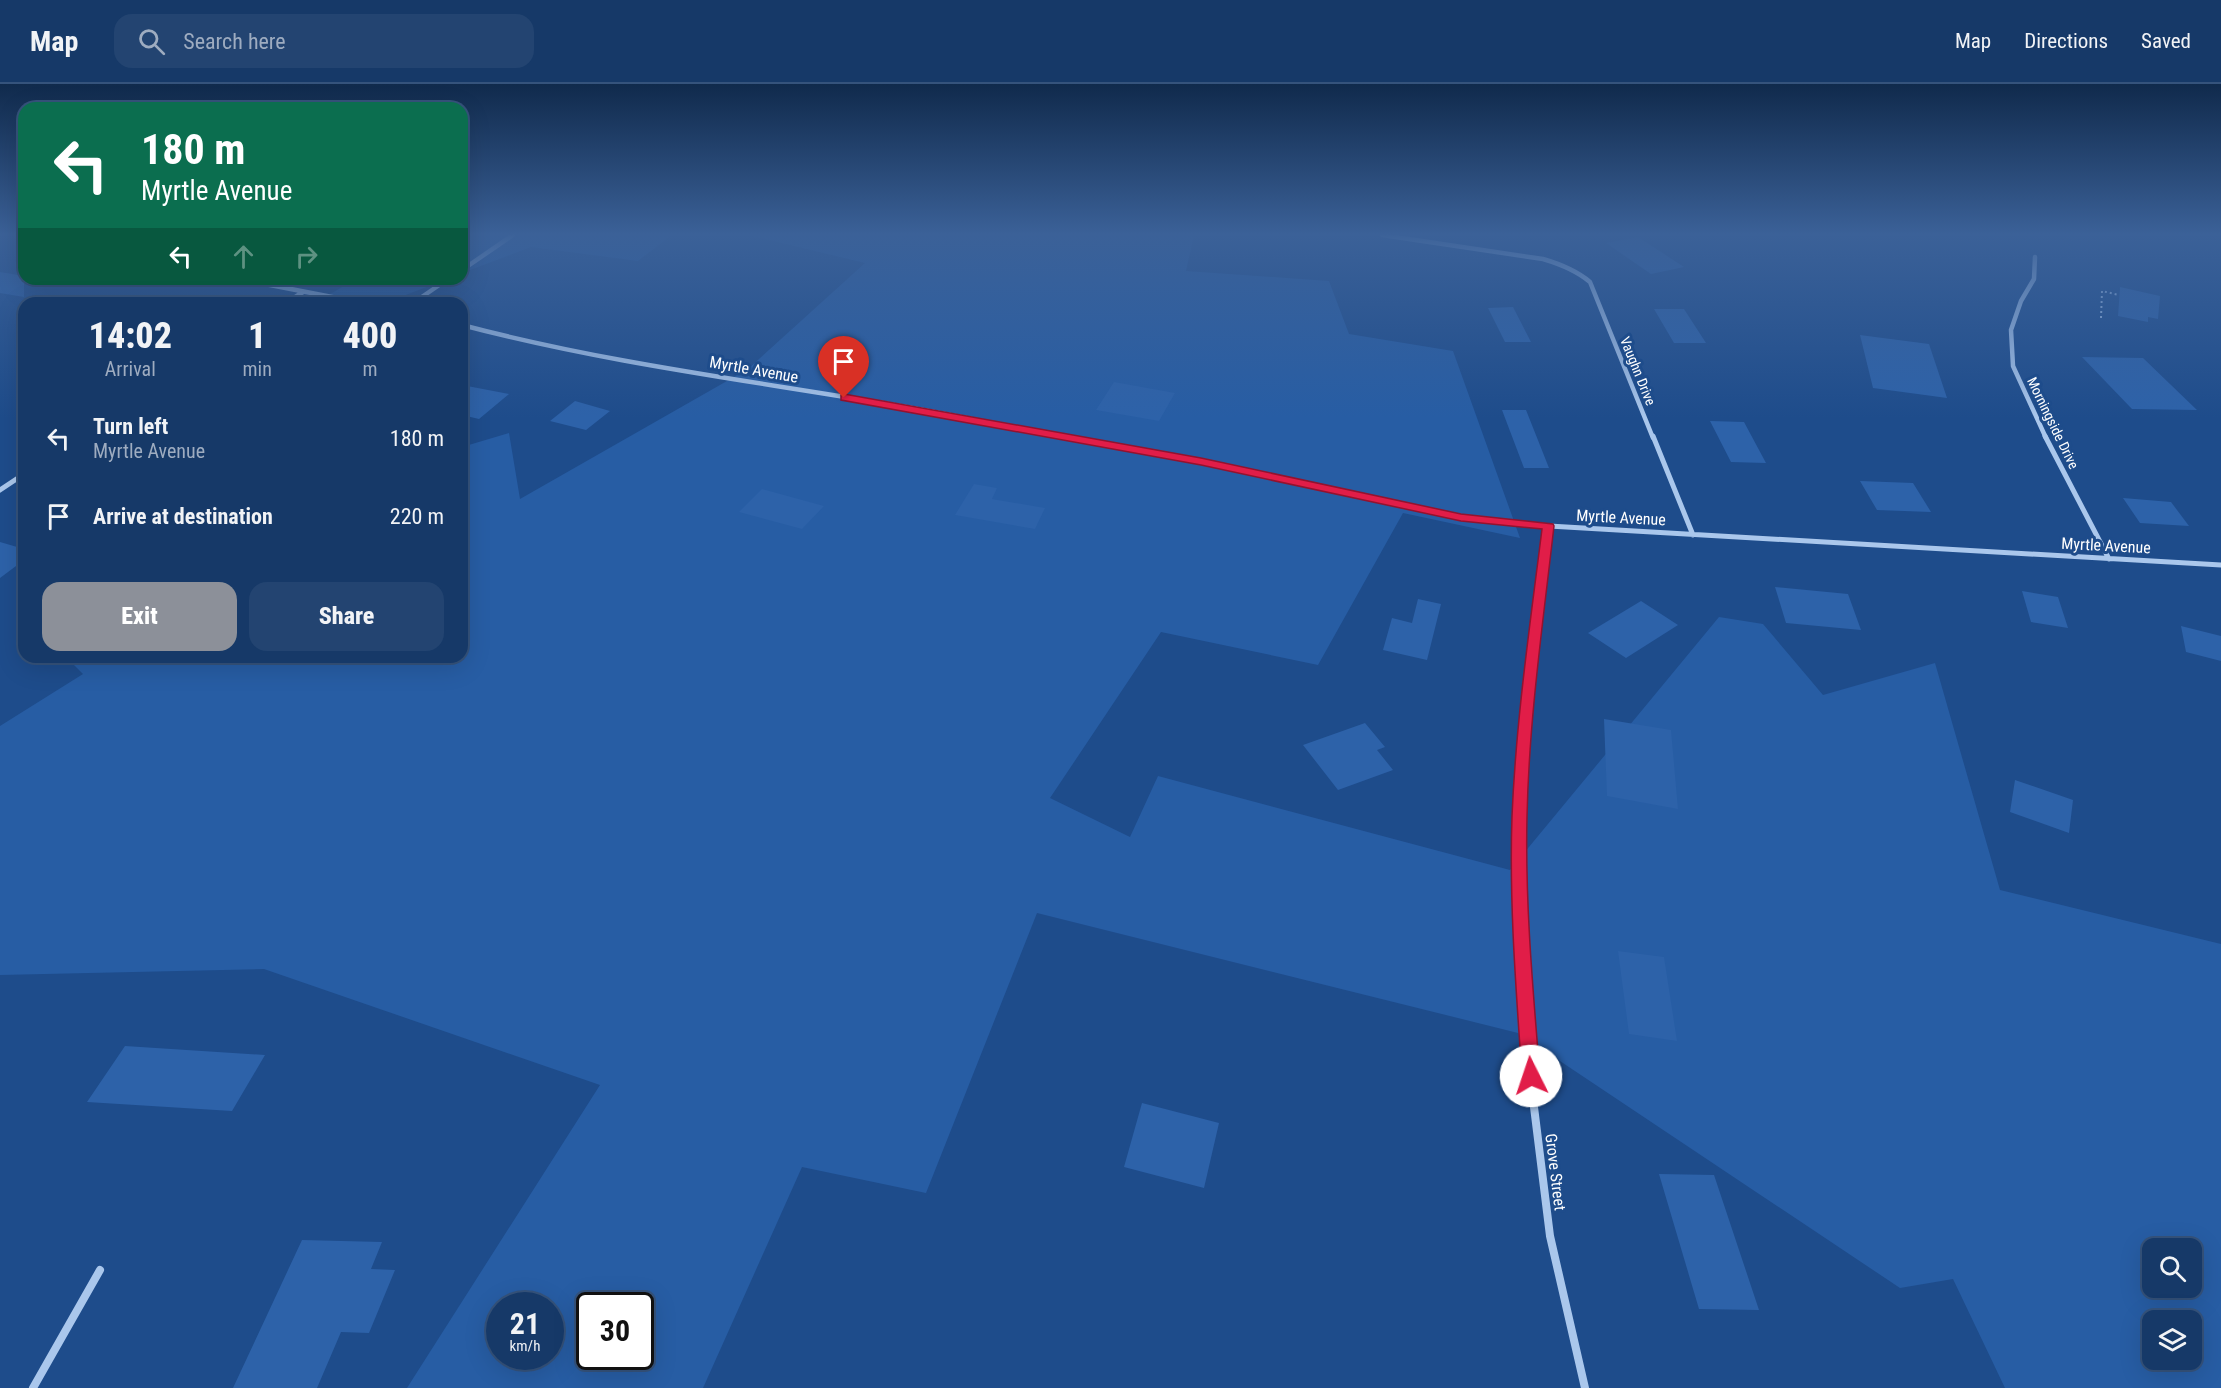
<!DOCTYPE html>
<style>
body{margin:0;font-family:"Roboto Condensed",sans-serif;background:#234471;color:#f1f3f6;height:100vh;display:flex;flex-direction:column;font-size:22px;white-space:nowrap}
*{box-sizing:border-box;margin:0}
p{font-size:20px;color:#9eacc0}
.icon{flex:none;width:33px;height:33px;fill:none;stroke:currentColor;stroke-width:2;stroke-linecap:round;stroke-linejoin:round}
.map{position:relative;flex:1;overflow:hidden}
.details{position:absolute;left:18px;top:213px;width:450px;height:366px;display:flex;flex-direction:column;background:#163968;border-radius:18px;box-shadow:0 6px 24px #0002,0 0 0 2px #35537c}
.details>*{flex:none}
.top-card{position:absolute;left:18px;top:18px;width:450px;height:183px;border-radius:18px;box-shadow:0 6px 24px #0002,0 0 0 2px #35537c;background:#0b6e4f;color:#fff;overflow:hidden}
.tools{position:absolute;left:2142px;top:1154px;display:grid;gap:12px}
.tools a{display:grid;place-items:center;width:60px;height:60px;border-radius:12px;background:#163968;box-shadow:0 6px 24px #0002,0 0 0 2px #35537c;font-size:30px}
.speed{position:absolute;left:486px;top:1208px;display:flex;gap:12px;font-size:30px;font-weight:700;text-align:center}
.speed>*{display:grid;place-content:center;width:78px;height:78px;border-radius:50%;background:#163968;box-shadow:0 6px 24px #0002,0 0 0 2px #35537c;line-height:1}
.speed small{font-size:15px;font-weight:400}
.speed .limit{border:3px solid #111;border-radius:9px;background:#fff;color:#111}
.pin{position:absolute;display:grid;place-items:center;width:51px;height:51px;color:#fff;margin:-62px -26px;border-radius:50% 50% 50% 0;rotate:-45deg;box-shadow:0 0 6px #0007}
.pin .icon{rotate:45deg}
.me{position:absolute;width:66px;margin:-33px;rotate:356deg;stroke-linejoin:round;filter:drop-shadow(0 0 4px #0008)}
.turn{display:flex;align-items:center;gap:21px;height:126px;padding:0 24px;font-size:27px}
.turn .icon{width:78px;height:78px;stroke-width:2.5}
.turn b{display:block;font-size:42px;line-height:51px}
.lanes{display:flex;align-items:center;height:57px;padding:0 24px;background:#0003;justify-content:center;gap:30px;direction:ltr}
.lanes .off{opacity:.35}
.eta{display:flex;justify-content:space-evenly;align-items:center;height:102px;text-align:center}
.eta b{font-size:36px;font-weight:800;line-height:42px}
.cta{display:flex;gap:12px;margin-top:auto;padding:12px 24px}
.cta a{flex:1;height:69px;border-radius:18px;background:#8c9099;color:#fff;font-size:24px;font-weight:800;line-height:69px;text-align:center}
.cta a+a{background:#234471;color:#f1f3f6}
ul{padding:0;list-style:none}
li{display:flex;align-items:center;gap:18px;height:78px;padding:0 24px}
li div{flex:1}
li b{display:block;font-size:22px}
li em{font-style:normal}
header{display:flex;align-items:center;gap:36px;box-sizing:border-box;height:84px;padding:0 30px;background:#163968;border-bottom:2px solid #35537c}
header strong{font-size:28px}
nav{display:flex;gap:33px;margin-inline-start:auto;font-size:21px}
.search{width:420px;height:54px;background:#234471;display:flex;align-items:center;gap:15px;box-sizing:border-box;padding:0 21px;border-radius:18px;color:#9eacc0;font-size:22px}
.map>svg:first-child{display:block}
.green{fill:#275da4;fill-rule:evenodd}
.building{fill:#2d62a9}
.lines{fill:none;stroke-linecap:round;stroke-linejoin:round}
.path{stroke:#aac7ec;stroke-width:2;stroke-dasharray:2 3;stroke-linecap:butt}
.street-far3{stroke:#aac7ec;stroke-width:4.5}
.street-far2{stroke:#aac7ec;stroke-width:5}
.street-far1{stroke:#aac7ec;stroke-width:7}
.street{stroke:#aac7ec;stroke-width:8}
.route{fill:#e11d48;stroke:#92132f;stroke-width:1.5}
.labels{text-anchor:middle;stroke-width:6;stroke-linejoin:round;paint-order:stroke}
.far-street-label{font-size:14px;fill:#fff;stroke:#1e4c8b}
.street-label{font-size:16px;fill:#fff;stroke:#1e4c8b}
</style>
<header>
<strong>Map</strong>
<div class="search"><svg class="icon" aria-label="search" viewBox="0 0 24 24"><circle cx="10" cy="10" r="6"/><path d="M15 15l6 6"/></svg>Search here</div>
<nav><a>Map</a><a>Directions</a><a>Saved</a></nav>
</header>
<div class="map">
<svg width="2221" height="1304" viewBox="0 0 2221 1304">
<rect width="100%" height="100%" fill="#1e4c8b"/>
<!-- green -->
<path class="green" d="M462,151H672L638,177L531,163L462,189Z
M748,151H1194L1186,187L1329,197L1349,250L1453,267L1520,454L1403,429L1318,581L1161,548L1050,714L1130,753L1158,692L1510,786L1719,533L1763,540L1823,611L1935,579L2000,806L2221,860V1304H2005L1953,1195L1900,1204L1518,949L1037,829L926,1109L802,1083L703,1304H407L600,1001L264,885L0,891V642L83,590L66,573H462V363L509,349L520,415L748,285L865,179ZM2152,1164H2192V1203H2152ZM500,1221H550V1272H500ZM590,1221H640V1272H590ZM2152,1236H2192V1275H2152Z
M356,195H447L385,219H357L325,213Z"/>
<!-- building -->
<path class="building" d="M1638,153L1684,183L1651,190L1606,159Z
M0,188L24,192V213L0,209Z
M2120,203L2160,212L2158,235L2148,233V238L2118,232Z
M1513,223L1531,258H1505L1488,224Z
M1654,225H1684L1706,259H1674Z
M1860,251L1929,260L1947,314L1873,304Z
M2082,273L2143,274L2197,326L2132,325Z
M1114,298L1175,309L1159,337L1096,326Z
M462,301L509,310L479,335L462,331Z
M575,317L610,327L586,346L550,337Z
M1502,326H1526L1549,384H1524Z
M1710,337L1744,338L1766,379L1731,378Z
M1860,397L1913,399L1931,428L1877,426Z
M974,400L997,404L992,415L1045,424L1035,445L955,431Z
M762,405L824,422L802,445L739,428Z
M2123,414L2171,418L2189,442L2140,439Z
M0,458L24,465V476L0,494Z
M1775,503L1848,510L1861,546L1786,539Z
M2022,507L2058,513L2068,544L2031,538Z
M1418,515L1441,520L1427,576L1383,566L1392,534L1412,539Z
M1641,517L1678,541L1626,574L1588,549Z
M2181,542L2221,552V577L2186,568Z
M1604,635L1671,646L1678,725L1607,712Z
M1365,639L1385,663L1377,666L1393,686L1338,706L1303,661Z
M2015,696L2073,716L2069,749L2010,728Z
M1618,867L1664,873L1677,957L1629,950Z
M125,962L265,971L232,1027L87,1018Z
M1142,1019L1219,1039L1204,1104L1124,1083Z
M1659,1090L1714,1091L1759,1226L1699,1225Z
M302,1156L382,1158L371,1185L395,1186L369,1249L341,1248L317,1304H233Z"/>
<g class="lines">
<!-- path -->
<path class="path" d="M2101,234L2102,207L2119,211"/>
<!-- street-far3 -->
<path class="street-far3" d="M1382,151L1543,175C1560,180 1576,186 1590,198L1653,354
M2035,173L2034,195L2021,217L2011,246L2013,282L2046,354
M462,186L513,151
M239,195L363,219
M286,219L303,208
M413,219L448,195
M462,241C602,278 745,296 888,320C949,330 1010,343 1071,354"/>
<!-- street-far2 -->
<path class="street-far2" d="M1063,352L1201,378L1461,434L1549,442L2221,481
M1653,352L1693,451
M2045,352L2109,475
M0,406L24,390
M1529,605L1549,442"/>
<!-- street-far1 -->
<path class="street-far1" d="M1525,917C1517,813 1516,707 1529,603"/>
<!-- street -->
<path class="street" d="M1525,915L1533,1015L1550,1152L1585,1304
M33,1304L100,1186"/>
</g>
<!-- sky -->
<linearGradient id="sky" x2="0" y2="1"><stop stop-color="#102a4c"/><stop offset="0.45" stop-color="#3b6198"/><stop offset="1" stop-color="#3b6198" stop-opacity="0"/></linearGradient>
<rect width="2221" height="334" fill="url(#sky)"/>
<!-- route -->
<path class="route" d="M844,310L1201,374L1461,430L1553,440L1554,442C1543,539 1529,635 1527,733C1525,819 1533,906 1540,992L1537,998L1531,1000L1525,998L1522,992C1516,905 1509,818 1512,732C1516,636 1530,541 1542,445L1461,437L1201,381L841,316V311Z"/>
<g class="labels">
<!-- far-street labels -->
<g class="far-street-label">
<text transform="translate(1638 287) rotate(68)" y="5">Vaughn Drive</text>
<text transform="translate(2053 339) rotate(64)" y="5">Morningside Drive</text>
</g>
<!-- street labels -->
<g class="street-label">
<text transform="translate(754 285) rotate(10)" y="6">Myrtle Avenue</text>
<text transform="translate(1621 433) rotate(3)" y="6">Myrtle Avenue</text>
<text transform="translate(2106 461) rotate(3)" y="6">Myrtle Avenue</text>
<text transform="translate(1556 1088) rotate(83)" y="6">Grove Street</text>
</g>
</g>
</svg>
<div class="tools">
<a><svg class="icon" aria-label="search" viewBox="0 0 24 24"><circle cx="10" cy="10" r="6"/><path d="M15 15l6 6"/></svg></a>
<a><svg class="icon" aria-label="layers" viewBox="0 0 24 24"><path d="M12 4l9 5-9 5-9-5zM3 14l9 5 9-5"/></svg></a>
</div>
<div class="speed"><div>21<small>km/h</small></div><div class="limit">30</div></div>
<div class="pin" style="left:844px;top:314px;background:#d93025"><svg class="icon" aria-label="arrive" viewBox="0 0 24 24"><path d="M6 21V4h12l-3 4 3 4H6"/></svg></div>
<svg class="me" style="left:1531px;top:992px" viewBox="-20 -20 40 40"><circle r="19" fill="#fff"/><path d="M0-13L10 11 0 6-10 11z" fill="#e11d48"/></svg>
<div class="top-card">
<div class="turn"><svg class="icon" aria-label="left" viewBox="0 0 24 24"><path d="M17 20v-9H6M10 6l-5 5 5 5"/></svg><div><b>180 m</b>Myrtle Avenue</div></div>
<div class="lanes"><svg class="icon" aria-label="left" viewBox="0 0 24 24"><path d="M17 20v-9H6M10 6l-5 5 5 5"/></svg><svg class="icon off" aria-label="ahead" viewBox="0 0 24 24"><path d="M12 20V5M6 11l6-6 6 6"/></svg><svg class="icon off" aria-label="right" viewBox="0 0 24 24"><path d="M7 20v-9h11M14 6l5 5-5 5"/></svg></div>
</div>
<section class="details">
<div class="eta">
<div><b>14:02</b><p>Arrival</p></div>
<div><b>1</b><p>min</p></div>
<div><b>400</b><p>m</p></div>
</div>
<ul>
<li><svg class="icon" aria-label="left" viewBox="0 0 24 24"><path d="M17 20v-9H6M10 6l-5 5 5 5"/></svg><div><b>Turn left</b><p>Myrtle Avenue</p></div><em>180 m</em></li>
<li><svg class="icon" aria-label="arrive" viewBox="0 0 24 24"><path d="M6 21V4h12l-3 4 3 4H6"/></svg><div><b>Arrive at destination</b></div><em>220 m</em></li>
</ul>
<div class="cta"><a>Exit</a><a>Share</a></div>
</section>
</div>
